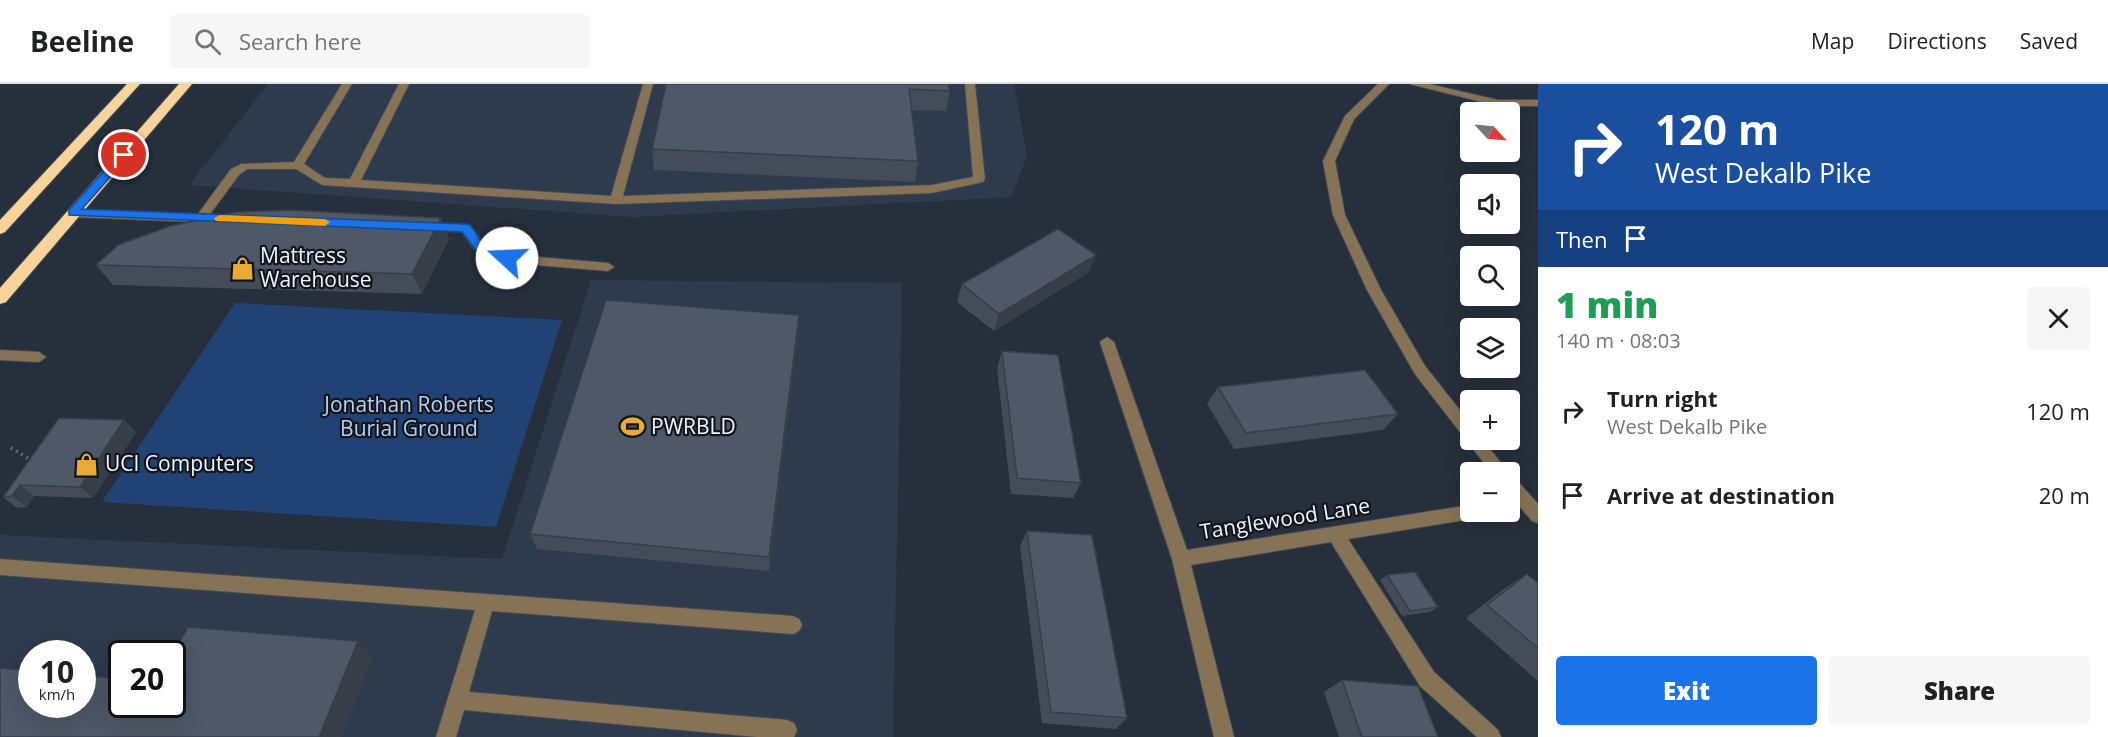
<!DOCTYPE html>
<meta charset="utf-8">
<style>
body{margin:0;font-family:"Open Sans",sans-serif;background:#f6f6f6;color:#202124;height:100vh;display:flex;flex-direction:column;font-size:22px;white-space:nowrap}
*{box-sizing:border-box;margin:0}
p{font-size:20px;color:#757577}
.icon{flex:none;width:33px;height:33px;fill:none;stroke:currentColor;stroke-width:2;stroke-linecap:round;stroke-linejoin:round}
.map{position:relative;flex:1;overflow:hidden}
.drawer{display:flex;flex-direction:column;background:#fff;width:570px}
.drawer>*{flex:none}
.top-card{background:#1a4fa0;color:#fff;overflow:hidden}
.needle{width:39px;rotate:116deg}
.buttons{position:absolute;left:1460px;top:18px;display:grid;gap:12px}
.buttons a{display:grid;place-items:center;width:60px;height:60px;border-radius:6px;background:#fff;box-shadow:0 6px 24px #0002;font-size:30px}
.speed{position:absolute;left:18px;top:556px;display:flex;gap:12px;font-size:30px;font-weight:700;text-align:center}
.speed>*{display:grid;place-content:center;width:78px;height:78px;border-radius:50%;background:#fff;box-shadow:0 6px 24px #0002;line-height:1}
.speed small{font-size:15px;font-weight:400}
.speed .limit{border:3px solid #111;border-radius:9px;background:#fff;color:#111}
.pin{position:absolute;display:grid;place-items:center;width:51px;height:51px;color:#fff;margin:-26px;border:3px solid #fff;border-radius:50%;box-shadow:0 2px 6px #0007}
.me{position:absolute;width:66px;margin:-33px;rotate:290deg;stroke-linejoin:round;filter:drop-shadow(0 0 4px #0008)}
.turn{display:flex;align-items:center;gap:21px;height:126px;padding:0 18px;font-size:27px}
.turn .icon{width:78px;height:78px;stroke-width:2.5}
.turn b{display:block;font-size:42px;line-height:51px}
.then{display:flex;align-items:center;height:57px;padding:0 18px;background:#0003;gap:12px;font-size:22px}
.round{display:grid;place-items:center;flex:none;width:63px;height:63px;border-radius:6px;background:#f6f6f6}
.overview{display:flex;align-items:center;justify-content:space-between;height:102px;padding:0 18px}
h1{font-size:36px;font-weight:800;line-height:45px;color:#1e9e55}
.primary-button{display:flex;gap:12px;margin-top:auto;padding:12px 18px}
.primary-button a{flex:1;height:69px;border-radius:6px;background:#1a73e8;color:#fff;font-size:24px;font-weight:800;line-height:69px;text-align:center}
.primary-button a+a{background:#f6f6f6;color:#202124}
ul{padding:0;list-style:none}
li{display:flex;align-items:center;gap:18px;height:84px;padding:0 18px}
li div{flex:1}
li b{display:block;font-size:22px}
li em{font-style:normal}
header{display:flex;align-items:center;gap:36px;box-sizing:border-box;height:84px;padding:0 30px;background:#fff;border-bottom:2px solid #e0e0e0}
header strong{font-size:28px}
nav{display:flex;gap:33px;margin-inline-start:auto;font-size:21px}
.search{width:420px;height:54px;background:#f6f6f6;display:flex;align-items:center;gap:15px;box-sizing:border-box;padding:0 21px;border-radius:6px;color:#757577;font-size:22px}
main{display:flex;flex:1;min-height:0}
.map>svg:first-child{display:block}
.built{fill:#2e3b4d;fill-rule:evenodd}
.green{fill:#214274}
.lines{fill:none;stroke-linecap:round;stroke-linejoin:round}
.minor-casing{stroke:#424b57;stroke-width:2}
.highway-casing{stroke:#424b57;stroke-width:2}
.path{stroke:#6d7480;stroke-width:4;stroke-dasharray:1.5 4.5;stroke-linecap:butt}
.minor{fill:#867356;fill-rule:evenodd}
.highway{fill:#f9d399;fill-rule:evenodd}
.wall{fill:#434c58}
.shaded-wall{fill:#373e47}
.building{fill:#4e5866;stroke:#373e47;stroke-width:1.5}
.route{fill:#1a73e8;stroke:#114b97;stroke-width:1.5}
.slow{fill:#f59e0b}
.labels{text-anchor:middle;stroke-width:4.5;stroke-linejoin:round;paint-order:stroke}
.poi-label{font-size:21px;fill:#eff5fe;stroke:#13171d;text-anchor:start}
.park-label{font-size:21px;fill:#b7cff1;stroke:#13171d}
.street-label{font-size:21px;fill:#eff5fe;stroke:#13171d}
</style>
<header>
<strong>Beeline</strong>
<div class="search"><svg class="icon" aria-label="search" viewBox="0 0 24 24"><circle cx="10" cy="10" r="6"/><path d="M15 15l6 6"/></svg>Search here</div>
<nav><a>Map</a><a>Directions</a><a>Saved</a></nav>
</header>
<main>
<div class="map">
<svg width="1538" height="653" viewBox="0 0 1538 653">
<rect width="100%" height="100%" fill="#262f3c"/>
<!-- built -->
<path class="built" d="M268,0H1014L1027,71L1012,113L632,133L189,101Z
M591,196L902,199L893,653H0V451L502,475ZM32,570H82V621H32ZM122,570H172V621H122Z"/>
<!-- green -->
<path class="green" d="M235,219L562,236L496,443L102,418Z"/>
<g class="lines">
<defs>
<path id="minor" d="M342,0H352L304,80L325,94L350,95L399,0H409L361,96L611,112L643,0H653L623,112L932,101L973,93L965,0H975L985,95L983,98L932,109L616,120L322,101L296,85H247L239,91L210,130L230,132L232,135L230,138L226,139L73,133L67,129L73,125L198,130L231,85L241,80L294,78Z
M1378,0H1389L1354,35L1335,77L1345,131L1381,206L1425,282L1470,339V356H1483L1508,388H1491L1415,290L1367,206L1333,131L1323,77L1345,32Z
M1410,0H1429L1498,16H1538V22H1498Z
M424,138L470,141L491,169L608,179L614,183L608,187L487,177L482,176L462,148L420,145L418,142Z
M1107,253L1114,258L1187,466L1470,421V428H1479L1477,433L1471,435L1348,455L1434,588L1498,646L1501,653H1477L1420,602L1331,458L1191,481L1234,653H1214L1172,475L1100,258Z
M0,266L39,268L46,273L39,278L0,276Z
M1509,392L1515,394L1538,420V439L1532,437L1509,410Z
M0,475L793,532L799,535L802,541L799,547L793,550L492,527L469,608L787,636L794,639L797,646L794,653H757L464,626L456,653H436L475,526L0,491Z"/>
<path id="highway" d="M127,0H140L5,148L0,150V136Z
M179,0H192L6,218L0,220V204Z"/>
</defs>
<!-- minor casing -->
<use href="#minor" class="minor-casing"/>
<!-- highway casing -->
<use href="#highway" class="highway-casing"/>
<!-- path -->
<path class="path" d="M11,364L33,377"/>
<!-- minor -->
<use href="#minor" class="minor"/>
<!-- highway -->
<use href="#highway" class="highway"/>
</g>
<!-- wall -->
<path class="wall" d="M666,0L950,7L946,27L912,26L918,77L915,98L654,86L652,65Z
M441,134L449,155L422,210L113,201L96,181Z
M1089,188L994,247L957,218L962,200Z
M799,231L798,248L769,487L537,465L530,450Z
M1002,267L1081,399L1073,414L1011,410L997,284Z
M1218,303L1398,330L1383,346L1234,365L1207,320Z
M59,334L124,336L136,348L93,414L34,412L27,423L17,424L3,413Z
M1027,447L1127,634L1116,645L1042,639L1020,462Z
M1527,490L1538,499V597L1466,534L1505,504Z
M1387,491L1438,523L1430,528L1402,532L1380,496Z
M1342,596L1438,653H1339L1324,608Z"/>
<!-- shaded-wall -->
<path class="shaded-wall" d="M441,134L449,155L422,210L412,190Z
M1096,171L1089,188L994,247L999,230Z
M799,231L798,248L769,487V473Z
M124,336L136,348L93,414L80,403Z
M20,401L34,412L27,423L12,412Z
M358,557L373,572L341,653H319Z"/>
<!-- building -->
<path class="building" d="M666,0H948L950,7L909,5L918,77L652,65Z
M291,126L441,134L412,190L96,181L118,161L170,142L236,128Z
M1058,145L1096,171L999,230L962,200Z
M606,216L799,231L769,473L530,450Z
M1002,267L1058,271L1081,399L1017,394Z
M1365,286L1398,330L1246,349L1218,303Z
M59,334L124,336L80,403L20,401L12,412L3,413Z
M1027,447L1092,451L1127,634L1051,628Z
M1415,488L1438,523L1410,527L1387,491Z
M1527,490L1538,499V564L1487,521Z
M188,543L358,557L319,653H0V584L32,587V621H82V591L122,595V621H172V572Z
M1342,596L1418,602L1438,653H1362Z"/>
<!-- route -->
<path class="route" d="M124,68L128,69V73L82,125L466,140L470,141L490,169L507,170L513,174L507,178L483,176L462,148L69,131V126L120,69Z"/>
<!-- slow -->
<path class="slow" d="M220,131L325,135L330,138L325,142L216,137L214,134Z"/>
<!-- icons -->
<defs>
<symbol id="shop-bare" viewBox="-9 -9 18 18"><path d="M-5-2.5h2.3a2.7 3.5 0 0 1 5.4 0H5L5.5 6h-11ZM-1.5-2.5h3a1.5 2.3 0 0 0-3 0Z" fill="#e9aa38" stroke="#13171d" stroke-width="2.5" paint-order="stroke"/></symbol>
<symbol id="stadium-bare" viewBox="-9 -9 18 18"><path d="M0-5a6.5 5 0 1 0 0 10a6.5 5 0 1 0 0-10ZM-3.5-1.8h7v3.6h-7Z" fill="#e9aa38" stroke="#13171d" stroke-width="2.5" paint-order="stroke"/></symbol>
</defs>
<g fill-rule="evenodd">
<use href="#shop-bare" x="226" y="168" width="33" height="33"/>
<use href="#stadium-bare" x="616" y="326" width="33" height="33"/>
<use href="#shop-bare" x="70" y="364" width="33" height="33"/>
</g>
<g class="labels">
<!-- poi labels -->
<g class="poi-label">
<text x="260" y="179">Mattress<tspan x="260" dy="24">Warehouse</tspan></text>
<text x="651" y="350">PWRBLD</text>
<text x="105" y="387">UCI Computers</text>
</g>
<!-- park labels -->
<g class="park-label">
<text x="409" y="328">Jonathan Roberts<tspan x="409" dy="24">Burial Ground</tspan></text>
</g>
<!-- street labels -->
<g class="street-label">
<text transform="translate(1285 435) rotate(-9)" y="7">Tanglewood Lane</text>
</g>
</g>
</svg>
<div class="buttons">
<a><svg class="needle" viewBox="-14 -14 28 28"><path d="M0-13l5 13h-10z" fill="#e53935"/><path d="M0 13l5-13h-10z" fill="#757577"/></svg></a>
<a><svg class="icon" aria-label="sound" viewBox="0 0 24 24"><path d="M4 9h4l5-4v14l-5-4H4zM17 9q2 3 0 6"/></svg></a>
<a><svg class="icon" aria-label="search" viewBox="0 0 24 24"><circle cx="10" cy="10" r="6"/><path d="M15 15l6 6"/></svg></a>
<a><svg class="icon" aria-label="layers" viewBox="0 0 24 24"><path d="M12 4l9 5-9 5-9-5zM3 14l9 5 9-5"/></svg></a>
<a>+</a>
<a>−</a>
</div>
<div class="speed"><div>10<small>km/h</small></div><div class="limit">20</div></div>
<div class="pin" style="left:124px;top:71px;background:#d93025"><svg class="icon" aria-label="arrive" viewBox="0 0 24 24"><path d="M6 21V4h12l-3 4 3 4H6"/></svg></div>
<svg class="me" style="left:507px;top:174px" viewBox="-20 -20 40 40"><circle r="19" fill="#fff"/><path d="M0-13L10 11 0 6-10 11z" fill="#1a73e8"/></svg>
</div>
<section class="drawer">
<div class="top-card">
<div class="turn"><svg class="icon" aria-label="right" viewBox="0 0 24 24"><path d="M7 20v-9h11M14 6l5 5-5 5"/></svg><div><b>120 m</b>West Dekalb Pike</div></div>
<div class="then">Then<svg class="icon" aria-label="arrive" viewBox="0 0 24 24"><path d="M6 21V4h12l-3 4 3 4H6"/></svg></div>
</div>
<div class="overview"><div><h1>1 min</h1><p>140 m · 08:03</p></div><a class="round"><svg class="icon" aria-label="close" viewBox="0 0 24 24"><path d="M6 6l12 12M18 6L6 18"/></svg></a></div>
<ul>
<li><svg class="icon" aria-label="right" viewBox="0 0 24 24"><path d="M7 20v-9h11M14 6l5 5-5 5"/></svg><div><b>Turn right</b><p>West Dekalb Pike</p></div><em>120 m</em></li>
<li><svg class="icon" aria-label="arrive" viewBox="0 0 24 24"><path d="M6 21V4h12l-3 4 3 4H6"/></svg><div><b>Arrive at destination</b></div><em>20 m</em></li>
</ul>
<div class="primary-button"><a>Exit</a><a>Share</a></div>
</section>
</main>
